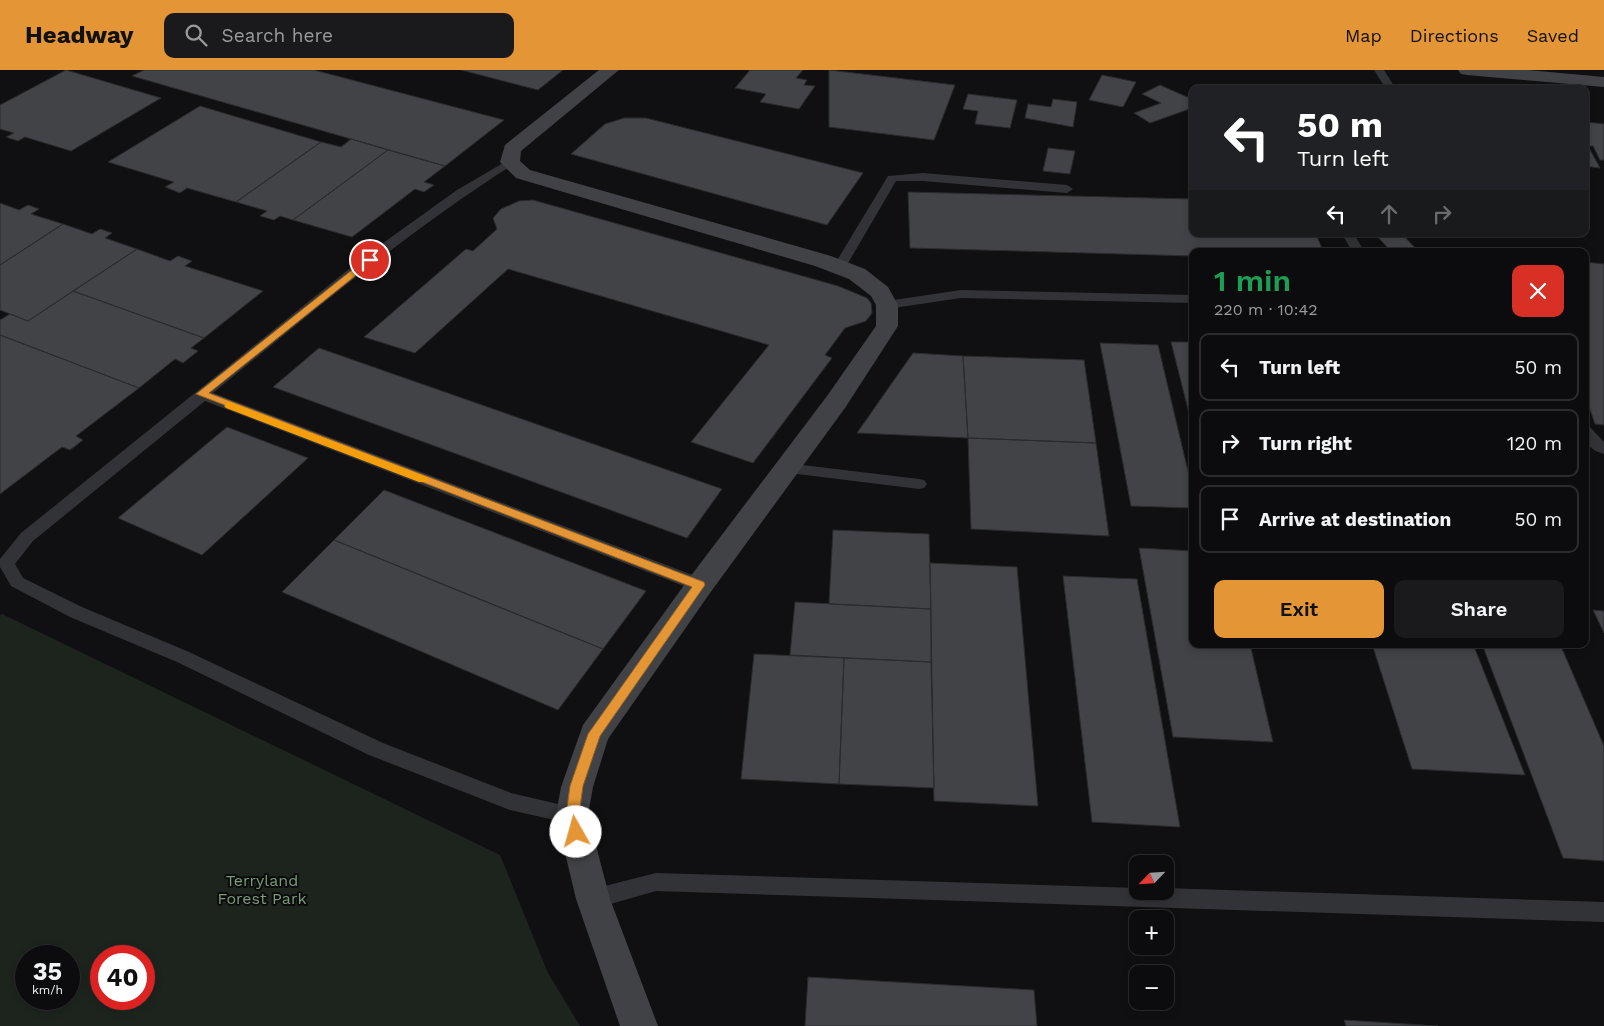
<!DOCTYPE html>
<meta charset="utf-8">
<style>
body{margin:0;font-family:"Work Sans",sans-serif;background:#1a1a1c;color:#f1f3f6;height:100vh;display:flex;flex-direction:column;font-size:19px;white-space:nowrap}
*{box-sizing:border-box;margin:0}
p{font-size:16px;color:#9a9b9e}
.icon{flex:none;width:28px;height:28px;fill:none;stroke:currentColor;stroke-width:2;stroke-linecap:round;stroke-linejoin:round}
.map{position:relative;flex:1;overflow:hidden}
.drawer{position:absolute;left:1189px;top:178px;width:400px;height:400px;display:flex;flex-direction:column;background:#0c0c0e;border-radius:10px;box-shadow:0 2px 8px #0003,0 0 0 1px #2c2c2e}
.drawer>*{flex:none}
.top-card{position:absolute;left:1189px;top:15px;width:400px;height:152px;border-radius:10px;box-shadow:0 2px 8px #0003,0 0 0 1px #2c2c2e;background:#202124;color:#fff;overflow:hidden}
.needle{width:32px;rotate:245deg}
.fabs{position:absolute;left:1129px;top:785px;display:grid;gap:10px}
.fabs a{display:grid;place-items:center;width:45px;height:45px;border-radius:10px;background:#0c0c0e;box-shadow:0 2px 8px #0003,0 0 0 1px #2c2c2e;font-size:25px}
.speed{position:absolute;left:15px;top:875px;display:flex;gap:10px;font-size:25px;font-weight:700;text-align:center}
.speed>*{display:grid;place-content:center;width:65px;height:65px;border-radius:50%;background:#0c0c0e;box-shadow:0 2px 8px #0003,0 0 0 1px #2c2c2e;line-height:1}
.speed small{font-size:12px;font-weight:400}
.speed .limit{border:8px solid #d22;background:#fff;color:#111}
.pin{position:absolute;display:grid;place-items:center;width:42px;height:42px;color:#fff;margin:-21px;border:2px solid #fff;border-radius:50%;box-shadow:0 1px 5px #0007}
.me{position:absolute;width:55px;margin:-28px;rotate:353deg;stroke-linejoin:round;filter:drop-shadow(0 0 4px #0008)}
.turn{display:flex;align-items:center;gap:18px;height:105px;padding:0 25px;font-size:22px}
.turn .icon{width:65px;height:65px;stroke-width:2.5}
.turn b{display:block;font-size:35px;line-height:42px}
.lanes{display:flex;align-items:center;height:48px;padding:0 25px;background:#0003;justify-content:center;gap:25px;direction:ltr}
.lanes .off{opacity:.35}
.round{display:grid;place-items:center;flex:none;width:52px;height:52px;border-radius:10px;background:#1a1a1c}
.summary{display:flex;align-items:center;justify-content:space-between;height:85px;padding:0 25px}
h1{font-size:30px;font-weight:600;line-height:38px;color:#1e9e55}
.button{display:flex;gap:10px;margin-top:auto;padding:10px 25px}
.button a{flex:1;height:58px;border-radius:10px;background:#e49636;color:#111;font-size:20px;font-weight:600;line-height:58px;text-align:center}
.button a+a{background:#1a1a1c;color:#f1f3f6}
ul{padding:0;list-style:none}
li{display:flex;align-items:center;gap:15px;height:68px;margin:0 10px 8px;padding:0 15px;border:2px solid #2c2c2e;border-radius:10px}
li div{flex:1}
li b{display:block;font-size:19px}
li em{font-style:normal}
header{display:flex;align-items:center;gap:30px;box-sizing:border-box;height:70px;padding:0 25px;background:#e49636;color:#111}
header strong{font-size:24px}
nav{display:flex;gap:28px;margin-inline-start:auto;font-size:18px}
.search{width:350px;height:45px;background:#1a1a1c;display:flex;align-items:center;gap:12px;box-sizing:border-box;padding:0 18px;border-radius:10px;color:#9a9b9e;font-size:19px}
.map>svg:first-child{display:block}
.green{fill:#1d241d;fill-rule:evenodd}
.building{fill:#414347;stroke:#2a2b2d}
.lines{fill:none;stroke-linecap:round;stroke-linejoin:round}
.lane{fill:#323336;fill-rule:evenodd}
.secondary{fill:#404246;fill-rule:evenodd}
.route{fill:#e49636;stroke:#946223}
.slow{fill:#f59e0b}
.labels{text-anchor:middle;stroke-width:4;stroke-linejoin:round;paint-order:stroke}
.near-park-label{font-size:16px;fill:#7c9b7a;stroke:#0b0b0c}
</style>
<header>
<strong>Headway</strong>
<div class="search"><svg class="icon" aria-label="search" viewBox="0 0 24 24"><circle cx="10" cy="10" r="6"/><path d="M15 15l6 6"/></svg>Search here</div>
<nav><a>Map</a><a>Directions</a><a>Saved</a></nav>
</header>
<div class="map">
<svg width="1604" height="956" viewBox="0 0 1604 956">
<rect width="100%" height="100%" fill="#101012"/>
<!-- green -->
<path class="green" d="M2,544L500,785L548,903L580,956H0V545ZM26,886H69V929H26ZM101,886H144V929H101Z"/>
<!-- building -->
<path class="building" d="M66,0L161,28L71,81L25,67L18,71L6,67L14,63L0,59V35Z
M144,0H314L504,50L445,96L132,6Z
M461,0H563L538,20Z
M750,0H803L796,8L807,10L804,15L815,16L799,39L760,32L766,24L735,18Z
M829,0L955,15L934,70L829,57Z
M1102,5L1136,12L1123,37L1089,30Z
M1160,15L1187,27L1192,24V38L1150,53L1134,43L1161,33L1142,24Z
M968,24L1017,30L1010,58L975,54L978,41L963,39Z
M1053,29L1077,32L1073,57L1025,48L1028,34L1051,37Z
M200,36L321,72L236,132L187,118L180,123L165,117L174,112L108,92Z
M624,48H646L863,103L827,155L571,84L605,54Z
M1585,52L1604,54V90H1600L1593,76H1588L1600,98L1585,96Z
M351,69L388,80L293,150L280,146L274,150L260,146L267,141L236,132L321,72L341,77Z
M1048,78L1075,81L1070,104L1043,101Z
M388,80L445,96L424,112L434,115L424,122L415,119L352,167L293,150Z
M908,122L1192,129V164H1316L1323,181H1192V186L910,178Z
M533,130L838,216L867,228L871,233L872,243L866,251L845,258L825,285L832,288L753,393L691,372L769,275L508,199L415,283L364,267L466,179L473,181L497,159L493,148L501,139L519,131Z
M0,133L19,140L28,135L39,139L31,144L63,154L0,195Z
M63,154L92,164L100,159L112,163L105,168L137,179L28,251L0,240V195Z
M1375,164H1402L1418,181H1391Z
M137,179L170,191L178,186L192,191L185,196L263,221L204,268L73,221Z
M1585,192L1604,194V355L1595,354L1585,325Z
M73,221L204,268L191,278L198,281L183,293L175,289L139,318L0,265V250L10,244L28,251Z
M0,265L139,318L76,366L83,370L70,380L62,377L0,424Z
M1171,272H1192V355Z
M1100,273L1158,275L1192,418V438L1131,436Z
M319,278L722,419L687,468L273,317Z
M913,283L963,286L968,368L857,363Z
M963,286L1084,290L1096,373L968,368Z
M227,357L308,388L202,485L118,448Z
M968,368L1096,373L1109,466L971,459Z
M384,420L646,521L603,579L334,470Z
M833,460L929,464L931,539L829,534Z
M334,470L454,519L603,579L558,640L282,522Z
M1139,478L1192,481V574H1250L1273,672L1173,667Z
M930,493L1017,497L1038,736L934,731Z
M1063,506L1137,509L1180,757L1092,752Z
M795,532L931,539V592L790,585Z
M1593,540L1604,541V563Z
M1372,574H1473L1525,705L1412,699Z
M1482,574H1560L1604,676V791L1563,788Z
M754,584L844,588L839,714L741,709Z
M844,588L931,592L934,718L839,714Z
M808,907L1034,920L1037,956H805Z
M1344,950L1438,956H1346Z"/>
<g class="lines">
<!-- lane -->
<path class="lane" d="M1374,0H1384L1396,19H1386Z
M510,89L514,90V94C407,162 311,243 213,323L706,510L708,515L706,520L700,521L694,520L205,331L33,471L15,494L23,508L82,537L189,582L383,673L511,723L579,739L582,745L579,751L572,754L510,740L369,685L177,592L70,547L11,516L0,497V489L21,463L365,186L457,120Z
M923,103L1067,115L1073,119L1067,123L923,111H896L844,200H834L833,197L888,106Z
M1342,164H1354L1364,181H1352Z
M961,220L1192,225V233L961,228L887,239L880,235L887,231Z
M1585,356L1590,357L1604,372V384C1587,379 1585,372 1585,356Z
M786,393L919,409L924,410L927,414L924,418L919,419L781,402L778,398L781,394Z
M656,803L1138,818V821H1165V818L1604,832V852L656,821L593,839L586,836L583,829L586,822L593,819Z"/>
<!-- secondary -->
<path class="secondary" d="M599,0H619L521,81L520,91L530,100L831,186L865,199L888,217L898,235V256L845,338L710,523L608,669L593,717L588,745L610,829L658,956H620L576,829L556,745L561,717L583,655L690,507L827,326L876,256V235L871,226L849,209L815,196L516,108L500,92L505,75Z
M1458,0H1528L1604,7V17L1467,5L1461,4Z"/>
</g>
<!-- route -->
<path class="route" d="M367,188L375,190L209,323L704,512L705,515L600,666L583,716L579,745L583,762L581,767L576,768L572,767L566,745L570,716L588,664L692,517L196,324Z"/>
<!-- slow -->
<path class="slow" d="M229,332L426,407L428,410L426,412H419L226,338L224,336Z"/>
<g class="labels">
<!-- near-park labels -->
<g class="near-park-label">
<text x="262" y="816">Terryland<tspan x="262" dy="18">Forest Park</tspan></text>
</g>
</g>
</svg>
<div class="fabs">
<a><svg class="needle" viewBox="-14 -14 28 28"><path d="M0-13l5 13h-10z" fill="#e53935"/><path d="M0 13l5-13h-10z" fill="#9a9b9e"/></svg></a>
<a>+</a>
<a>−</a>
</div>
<div class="speed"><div>35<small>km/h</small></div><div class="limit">40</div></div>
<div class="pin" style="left:370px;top:190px;background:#d93025"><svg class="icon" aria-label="arrive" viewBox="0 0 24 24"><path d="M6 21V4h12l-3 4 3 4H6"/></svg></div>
<svg class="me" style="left:576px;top:762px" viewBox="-20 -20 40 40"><circle r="19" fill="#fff"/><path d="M0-13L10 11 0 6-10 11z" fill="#e49636"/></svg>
<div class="top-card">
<div class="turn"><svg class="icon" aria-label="left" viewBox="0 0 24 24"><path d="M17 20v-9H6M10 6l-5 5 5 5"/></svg><div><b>50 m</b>Turn left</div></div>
<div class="lanes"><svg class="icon" aria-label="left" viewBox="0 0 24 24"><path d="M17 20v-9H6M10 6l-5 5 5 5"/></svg><svg class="icon off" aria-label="ahead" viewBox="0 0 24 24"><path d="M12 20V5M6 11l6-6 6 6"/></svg><svg class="icon off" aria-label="right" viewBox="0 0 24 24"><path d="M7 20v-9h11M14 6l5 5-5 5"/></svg></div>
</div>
<section class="drawer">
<div class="summary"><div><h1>1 min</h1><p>220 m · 10:42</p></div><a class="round" style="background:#d93025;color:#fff"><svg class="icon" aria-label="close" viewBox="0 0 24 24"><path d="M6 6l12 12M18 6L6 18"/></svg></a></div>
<ul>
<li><svg class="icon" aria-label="left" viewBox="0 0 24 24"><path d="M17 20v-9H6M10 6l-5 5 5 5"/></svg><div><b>Turn left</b></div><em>50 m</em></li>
<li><svg class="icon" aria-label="right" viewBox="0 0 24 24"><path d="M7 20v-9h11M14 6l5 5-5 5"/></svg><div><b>Turn right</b></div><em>120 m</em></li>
<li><svg class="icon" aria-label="arrive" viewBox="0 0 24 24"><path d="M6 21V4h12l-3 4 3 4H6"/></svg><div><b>Arrive at destination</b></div><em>50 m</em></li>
</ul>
<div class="button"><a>Exit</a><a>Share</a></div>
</section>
</div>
